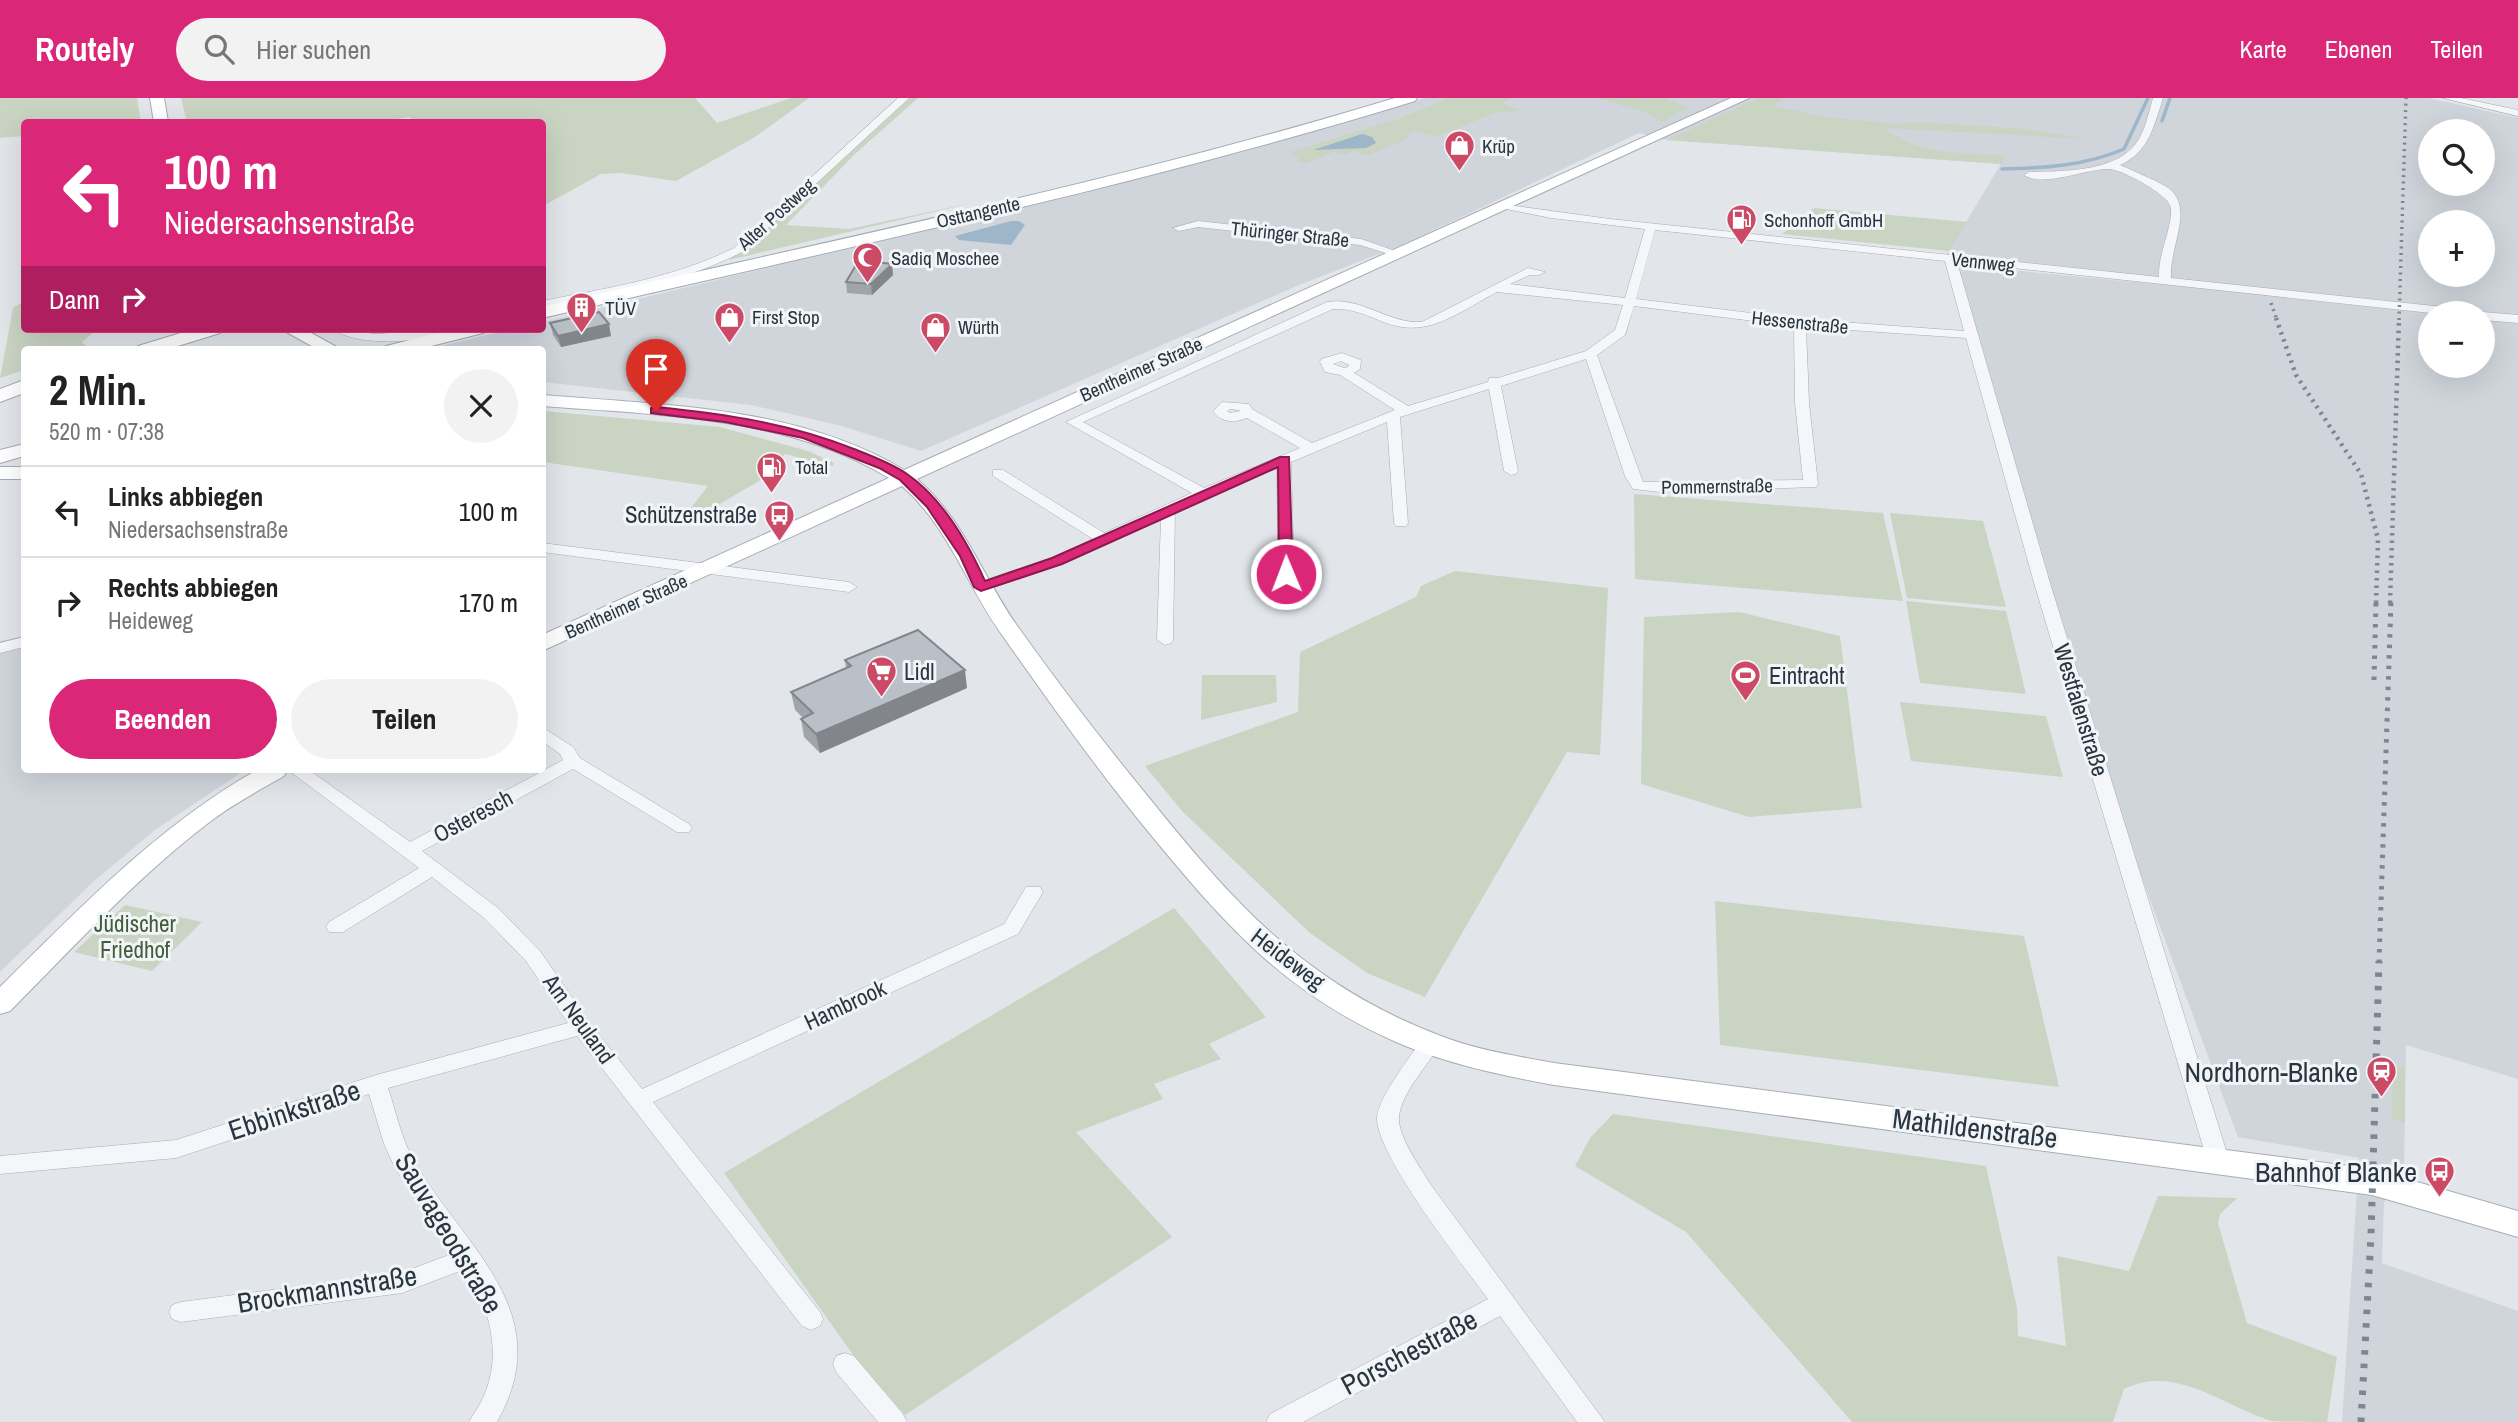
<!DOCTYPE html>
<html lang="de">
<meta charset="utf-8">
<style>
body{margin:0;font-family:"Archivo Narrow",sans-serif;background:#f2f2f2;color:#222;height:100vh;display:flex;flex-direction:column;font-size:26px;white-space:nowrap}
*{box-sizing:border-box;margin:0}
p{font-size:23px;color:#767676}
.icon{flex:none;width:38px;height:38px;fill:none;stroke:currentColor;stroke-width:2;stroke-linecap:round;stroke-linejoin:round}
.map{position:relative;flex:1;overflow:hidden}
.sheet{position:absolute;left:21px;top:248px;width:525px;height:427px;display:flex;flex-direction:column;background:#fff;border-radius:7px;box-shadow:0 7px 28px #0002}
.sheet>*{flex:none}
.banner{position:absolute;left:21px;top:21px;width:525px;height:214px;border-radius:7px;box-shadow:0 7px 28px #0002;background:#db2777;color:#fff;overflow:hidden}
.tools{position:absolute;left:2418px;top:21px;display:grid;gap:14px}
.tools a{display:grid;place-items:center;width:77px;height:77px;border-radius:50%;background:#fff;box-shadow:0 7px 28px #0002;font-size:35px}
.pin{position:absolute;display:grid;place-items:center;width:60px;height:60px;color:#fff;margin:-72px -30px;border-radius:50% 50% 50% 0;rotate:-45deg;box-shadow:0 0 7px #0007}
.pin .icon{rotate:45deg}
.me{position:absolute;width:77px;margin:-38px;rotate:359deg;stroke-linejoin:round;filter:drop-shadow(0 0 5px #0008)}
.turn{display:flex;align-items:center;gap:24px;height:147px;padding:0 28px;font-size:32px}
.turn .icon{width:91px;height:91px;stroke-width:2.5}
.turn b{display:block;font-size:49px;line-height:60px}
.then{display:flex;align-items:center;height:66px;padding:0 28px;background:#0003;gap:14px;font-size:26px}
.round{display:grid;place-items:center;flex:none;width:74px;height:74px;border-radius:37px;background:#f2f2f2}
.overview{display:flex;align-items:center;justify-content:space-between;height:119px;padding:0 28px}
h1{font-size:42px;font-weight:700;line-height:52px}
.action{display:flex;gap:14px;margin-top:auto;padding:14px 28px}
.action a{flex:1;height:80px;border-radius:42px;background:#db2777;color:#fff;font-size:28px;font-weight:700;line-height:80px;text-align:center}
.action a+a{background:#f2f2f2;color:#222}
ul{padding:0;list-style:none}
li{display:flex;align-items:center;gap:21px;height:91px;padding:0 28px;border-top:2px solid #e0e0e0}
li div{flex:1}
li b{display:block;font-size:26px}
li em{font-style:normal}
header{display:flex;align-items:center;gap:42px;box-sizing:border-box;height:98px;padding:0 35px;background:#db2777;color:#fff}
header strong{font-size:33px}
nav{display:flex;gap:38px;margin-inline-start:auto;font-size:24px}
.search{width:490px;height:63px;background:#f2f2f2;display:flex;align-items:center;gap:18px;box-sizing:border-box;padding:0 24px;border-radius:38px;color:#767676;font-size:26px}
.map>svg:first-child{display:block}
.built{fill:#d0d5dc;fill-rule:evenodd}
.green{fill:#c9d4c3}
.water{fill:#9eb6ca}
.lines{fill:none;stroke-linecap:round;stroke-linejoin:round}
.stream{stroke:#9eb6ca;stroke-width:3.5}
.street-casing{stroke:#a7adb4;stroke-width:1}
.secondary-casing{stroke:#a7adb4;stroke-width:2}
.primary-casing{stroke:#a2abb6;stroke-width:2}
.street{fill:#f5f6f9;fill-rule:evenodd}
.secondary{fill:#fff;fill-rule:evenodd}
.primary{fill:#fff;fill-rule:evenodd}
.rail-far3{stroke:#7c8794;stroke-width:3.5;stroke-dasharray:2 4.5;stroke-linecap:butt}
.rail-far2{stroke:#7c8794;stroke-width:4.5;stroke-dasharray:2.5 5;stroke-linecap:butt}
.rail-far1{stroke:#7c8794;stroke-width:5;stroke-dasharray:3.5 7;stroke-linecap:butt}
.rail{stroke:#7c8794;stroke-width:7;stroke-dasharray:4.5 9;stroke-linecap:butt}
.wall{fill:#9fa5ab}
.shaded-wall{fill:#82868b}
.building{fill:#b9c0c7;stroke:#82868b;stroke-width:2}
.route{fill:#db2777;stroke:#8e194d;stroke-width:2}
.labels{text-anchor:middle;stroke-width:6;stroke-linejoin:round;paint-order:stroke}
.far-poi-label{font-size:19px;fill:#2a3542;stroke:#f2f5f8;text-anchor:start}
.far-street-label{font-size:19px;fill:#2a3542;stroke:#f2f5f8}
.poi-label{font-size:23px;fill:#2a3542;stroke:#f2f5f8;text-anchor:start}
.street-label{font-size:23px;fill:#2a3542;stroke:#f2f5f8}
.park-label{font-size:23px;fill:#425e38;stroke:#f2f5f8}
.near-poi-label{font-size:28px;fill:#2a3542;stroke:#f2f5f8;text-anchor:end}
.near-street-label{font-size:28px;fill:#2a3542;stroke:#f2f5f8}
</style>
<header>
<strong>Routely</strong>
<div class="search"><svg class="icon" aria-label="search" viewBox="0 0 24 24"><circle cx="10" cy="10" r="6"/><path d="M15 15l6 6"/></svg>Hier suchen</div>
<nav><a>Karte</a><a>Ebenen</a><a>Teilen</a></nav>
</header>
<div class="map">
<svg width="2518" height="1324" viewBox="0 0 2518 1324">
<rect width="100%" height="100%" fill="#e2e6ea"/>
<!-- built -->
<path class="built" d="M1425,0H2429L2518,20V221L2483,215L2414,210L2412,213L2431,215V268H2483V221L2518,224V981L2406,947L2404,1072L2384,1104L2382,1165L2518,1213V1324H2342L2359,1060L2238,1039L2076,602L1958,167L2373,207L1945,159L2001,66L1667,42L1639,35L1402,147L1299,187L921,353L838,327L751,307L543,284L542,252H425L512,231H542L543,224L1240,55ZM2431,33H2483V86H2431ZM2431,124H2483V177H2431Z
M24,538V672H245L155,732L93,784L0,874V543Z"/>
<!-- green -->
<path class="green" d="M0,0H137L141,24H24V38L0,40Z
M181,0H695L717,25L791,0H809L755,39L676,83L621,75L601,76L543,108L542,24H411L412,21L409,19L377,24H187Z
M910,0H918L855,56L786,127L849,131L976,104L729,162Z
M1449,0H1513L1502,5L1521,13L1497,14L1437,39L1416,33L1406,37L1410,40L1366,58L1354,53L1344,57L1334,54L1304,66L1295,62L1300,60L1290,54L1398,21Z
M1597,0H1665L1688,10L1662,24L1647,15Z
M1759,0H1784L1773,8L1824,19L1896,26L1919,24L2028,31L2087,41L1885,30C1918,58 1964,55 2005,57L2002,66L1667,42Z
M1814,110L1967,124L1949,153L1782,136Z
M24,203V231L57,235H93L82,244L87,249L85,252H24V272L0,280L13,210Z
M543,313L720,329L808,353L834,365L833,368L785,356L759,383L713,410L690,411L708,388L543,364Z
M1634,396L1883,415L1903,503L1635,481Z
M1890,415L1983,423L2006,509L1907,500Z
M1455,473L1608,490L1600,657L1567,654L1425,899L1367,875L1310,835L1182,713L1145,668L1298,614L1300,554L1416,499L1421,488Z
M1906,503L2006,513L2026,596L1920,585Z
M1739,514L1840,538L1862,710L1749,719L1641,686L1644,519Z
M1202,577H1276L1277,604L1201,622Z
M1900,604L2046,618L2063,679L1911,663Z
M1715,803L2024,838L2059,989L1720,947Z
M125,807L202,824L152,873L74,854Z
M1174,810L1266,919L1209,946L1221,961L1154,986L1163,1001L1076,1034L1172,1139L905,1317L856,1261L724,1075Z
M2393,967L2405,970V1025L2392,1021Z
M1613,1016L1986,1068L2017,1210L2018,1238L2066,1248L2057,1158L2129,1173L2158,1098L2237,1100L2220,1116L2218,1125L2247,1225L2337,1259L2327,1324C2310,1324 2288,1324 2272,1323C2225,1309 2175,1265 2124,1291L2113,1324H1852L1686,1134L1575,1068L1590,1040Z"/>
<!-- water -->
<path class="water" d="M1362,36L1372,39L1376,45L1366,50L1313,52Z
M1011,123H1019L1025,127L1011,147L959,142L955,138Z"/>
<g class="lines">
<!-- stream -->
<path class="stream" d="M2162,23L2170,0
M2002,71C2045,70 2084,68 2124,51L2148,0"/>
<defs>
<path id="street" d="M898,0H909L742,154C680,186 611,197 542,211V203C608,190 674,180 734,150Z
M2153,0H2163C2154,28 2149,54 2120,67C2135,74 2151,80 2165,88C2197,107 2169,147 2171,180L2462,211L2468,215H2431L1957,164L2050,485L2229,1062L2226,1068L2218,1071L2210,1068L2207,1062L2034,485L1966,240L1806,229L1809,305L1818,386L1816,389L1660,394L1633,391L1625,378L1586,261L1501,288L1518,373L1516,376L1511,377L1504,373L1489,291L1400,319L1408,425L1406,428H1396L1394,425L1387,324L1291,364L1294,476L1291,479L1286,481L1278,476L1277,370L1175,413L1173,542L1171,545L1165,547L1157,542L1161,420L1062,466L986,492L981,494L973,489L976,486L1052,460L1093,441L993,378V372H1003L1104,435L1192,395L1066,324L1327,204C1361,198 1388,226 1422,224L1528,170L1545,174L1539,177H1530L1510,186L1625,200L1645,131L1551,120L1501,110V106L1610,121L2159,179C2158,155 2172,132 2171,110C2170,97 2121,71 2109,71C2088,70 2043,90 2024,77L2029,74C2063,73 2119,75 2139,41C2146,29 2149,14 2153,0ZM1655,132L1945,163L1964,233L1800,221L1636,201ZM1497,194L1623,207L1615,232L1586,253L1498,280H1489L1488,284L1408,308L1354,275L1360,271L1361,262L1342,255L1321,261L1320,264L1325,274L1340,277L1395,312L1312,345L1252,311L1249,306L1222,304L1213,313C1222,325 1234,325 1247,320L1300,350L1204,390L1083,324L1333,211C1353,210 1368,218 1386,225C1429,241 1460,213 1497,194ZM1634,208L1794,228L1795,305L1803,382L1643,384L1597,257L1625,237ZM1341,263L1349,267L1348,269L1344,270L1333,266ZM1230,311L1239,312L1240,313L1230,315L1227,313Z
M2443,0H2461L2518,12V18Z
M1198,123L1361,141L1404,156L1398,159L1360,147L1198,129L1179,133L1173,130Z
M2483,214L2518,217V225L2483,222V215H2479Z
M333,231L376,236L446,231C425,247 353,248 333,231Z
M542,445L849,484L857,489L849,494L542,454Z
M24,539V549L0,555V545Z
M542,629L573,649L580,660L689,726L692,730L689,734H677L573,671L422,753L498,810L540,853L589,924L642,991L1004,826L1026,789H1040L1043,794L1018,836L653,1004L820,1214L823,1221L820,1228L811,1232L802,1228L577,938L388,990C396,1013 401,1040 413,1061C462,1148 560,1213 497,1324H469C473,1316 479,1309 483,1300C503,1256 490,1210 465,1171L402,1195L181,1224L172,1221L169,1214L172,1207L181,1204L401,1175L454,1155L396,1072L384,1046L369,996L176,1060L0,1076V1058L176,1042L376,977L568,925L526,863L484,820L432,779L343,834H329L326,829L329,824L419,770L288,672H309L410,744L563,662L560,656L542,643Z
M1430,938L1437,940L1440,946C1428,968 1403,992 1399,1018C1397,1038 1421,1070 1431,1087L1605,1324H1577L1500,1218L1303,1324H1266L1270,1316L1488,1201C1463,1167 1375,1056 1377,1019C1379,998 1411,958 1423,940Z
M845,1255L854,1258L903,1316L907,1324H878L836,1274L833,1266L836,1258Z"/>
<path id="secondary" d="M150,0H164L168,24H154Z
M1731,0H1749L917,381C964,421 983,480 1018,529C1060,588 1104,645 1150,701C1236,808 1308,888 1441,938C1477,952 1516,958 1554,965L2372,1071L2518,1113V1139L2372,1097L1554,987C1500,977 1447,966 1396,944C1285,895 1226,828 1151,737C1098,673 1050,605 1002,537C967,488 948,428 902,388L542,553V537L889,380C786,318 659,317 542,308V297C664,307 797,308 904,372Z
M281,231H304L342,252H319Z
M257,672H287L284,678C258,693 231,707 207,726C135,781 74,849 10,913L0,916V889C81,809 158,728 257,672Z"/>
<path id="primary" d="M1395,0H1417L1415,3C1129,91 834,152 542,220V209C827,143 1115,85 1395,0Z
M194,231H222L220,235L165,252H136L138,248Z
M454,231H485L483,235L415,252H384L386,248Z
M24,282V295L0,304V291Z
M24,346V358L0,365V352Z
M0,369H24V381H0Z"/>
</defs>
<!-- street casing -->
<use href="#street" class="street-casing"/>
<!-- secondary casing -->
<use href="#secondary" class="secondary-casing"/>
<!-- primary casing -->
<use href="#primary" class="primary-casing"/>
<!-- street -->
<use href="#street" class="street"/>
<!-- secondary -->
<use href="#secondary" class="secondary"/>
<!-- primary -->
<use href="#primary" class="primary"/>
<!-- rail-far3 -->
<path class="rail-far3" d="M2271,205L2277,222
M2399,222L2406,0"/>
<!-- rail-far2 -->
<path class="rail-far2" d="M2276,220L2296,277L2361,376L2378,441L2376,505
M2390,505L2399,220"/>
<!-- rail-far1 -->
<path class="rail-far1" d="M2374,582L2376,503
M2379,865L2391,503"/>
<!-- rail -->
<path class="rail" d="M2361,1324L2371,1137L2379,863"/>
</g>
<!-- wall -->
<path class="wall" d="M892,166L893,177L872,197L847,195L846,184Z
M550,225L611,238L561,249L553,237Z
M845,562L967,590L820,655L804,639L801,621L803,620L795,612L791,594L846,571Z"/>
<!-- shaded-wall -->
<path class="shaded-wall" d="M892,166L893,177L872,197L871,186Z
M609,226L611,238L561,249L558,238Z
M965,572L967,590L820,655L816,636Z"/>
<!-- building -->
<path class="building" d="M859,162L892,166L871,186L846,184Z
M599,214L609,226L558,238L550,225Z
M918,532L965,572L816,636L801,621L813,615L791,594L851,568L845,562Z"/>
<!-- route -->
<path class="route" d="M656,309C725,316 789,325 854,351C872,358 891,365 907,376C942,400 968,445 985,483L1052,460L1280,359H1289L1293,476L1286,480L1279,476L1278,369L1062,466L981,493L974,489L960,458L927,409L900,382L879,370L803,340L725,324L651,315V310Z"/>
<!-- icons -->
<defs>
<symbol id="shop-pin" viewBox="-11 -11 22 30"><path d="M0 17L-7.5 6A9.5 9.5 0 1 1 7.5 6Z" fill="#cd4a67" stroke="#f2f5f8"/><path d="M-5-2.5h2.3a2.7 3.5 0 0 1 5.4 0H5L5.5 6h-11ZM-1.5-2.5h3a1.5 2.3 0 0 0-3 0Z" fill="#fff"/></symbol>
<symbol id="fuel-pin" viewBox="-11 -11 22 30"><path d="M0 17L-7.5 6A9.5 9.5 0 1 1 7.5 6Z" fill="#cd4a67" stroke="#f2f5f8"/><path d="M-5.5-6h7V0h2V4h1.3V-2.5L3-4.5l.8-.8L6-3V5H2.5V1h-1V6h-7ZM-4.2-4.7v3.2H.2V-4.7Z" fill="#fff"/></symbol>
<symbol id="mosque-pin" viewBox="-11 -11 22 30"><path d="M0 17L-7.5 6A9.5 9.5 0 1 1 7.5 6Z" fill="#cd4a67" stroke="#f2f5f8"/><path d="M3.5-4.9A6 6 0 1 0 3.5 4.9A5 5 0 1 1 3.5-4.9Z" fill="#fff"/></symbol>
<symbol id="building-pin" viewBox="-11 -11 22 30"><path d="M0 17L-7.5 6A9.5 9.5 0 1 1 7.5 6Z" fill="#cd4a67" stroke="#f2f5f8"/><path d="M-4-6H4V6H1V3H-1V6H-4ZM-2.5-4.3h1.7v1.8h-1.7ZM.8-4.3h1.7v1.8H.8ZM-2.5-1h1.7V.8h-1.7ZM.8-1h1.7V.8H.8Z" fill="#fff"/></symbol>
<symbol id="bus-pin" viewBox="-11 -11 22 30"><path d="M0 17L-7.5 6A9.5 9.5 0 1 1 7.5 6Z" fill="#cd4a67" stroke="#f2f5f8"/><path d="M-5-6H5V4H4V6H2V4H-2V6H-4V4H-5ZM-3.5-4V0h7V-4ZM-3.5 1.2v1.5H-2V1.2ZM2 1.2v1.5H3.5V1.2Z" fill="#fff"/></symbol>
<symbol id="supermarket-pin" viewBox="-11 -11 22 30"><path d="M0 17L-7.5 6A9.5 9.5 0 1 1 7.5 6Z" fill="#cd4a67" stroke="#f2f5f8"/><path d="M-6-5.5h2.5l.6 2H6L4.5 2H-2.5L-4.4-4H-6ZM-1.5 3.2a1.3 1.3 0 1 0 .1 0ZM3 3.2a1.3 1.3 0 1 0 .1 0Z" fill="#fff"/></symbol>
<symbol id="stadium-pin" viewBox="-11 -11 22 30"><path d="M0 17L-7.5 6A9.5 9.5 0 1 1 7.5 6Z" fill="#cd4a67" stroke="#f2f5f8"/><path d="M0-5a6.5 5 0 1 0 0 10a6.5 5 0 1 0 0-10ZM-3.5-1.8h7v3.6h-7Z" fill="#fff"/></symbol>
<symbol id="station-pin" viewBox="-11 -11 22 30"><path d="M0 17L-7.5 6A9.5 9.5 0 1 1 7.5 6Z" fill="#cd4a67" stroke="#f2f5f8"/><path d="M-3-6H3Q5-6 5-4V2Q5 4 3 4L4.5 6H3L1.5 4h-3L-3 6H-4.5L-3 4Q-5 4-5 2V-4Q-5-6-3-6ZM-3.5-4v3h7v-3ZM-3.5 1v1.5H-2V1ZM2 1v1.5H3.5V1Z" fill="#fff"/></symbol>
</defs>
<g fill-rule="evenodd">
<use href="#shop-pin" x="1442" y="30" width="35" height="47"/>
<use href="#fuel-pin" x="1724" y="104" width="35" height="47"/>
<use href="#mosque-pin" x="850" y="142" width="35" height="47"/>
<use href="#building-pin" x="564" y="192" width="35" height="47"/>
<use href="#shop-pin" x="712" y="202" width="35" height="47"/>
<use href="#shop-pin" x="918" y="212" width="35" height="47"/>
<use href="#fuel-pin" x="754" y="352" width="35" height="47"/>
<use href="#bus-pin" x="762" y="400" width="35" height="47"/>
<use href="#supermarket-pin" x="864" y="556" width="35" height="47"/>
<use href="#stadium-pin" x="1728" y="560" width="35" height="47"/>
<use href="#station-pin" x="2364" y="956" width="35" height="47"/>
<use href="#bus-pin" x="2422" y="1056" width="35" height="47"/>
</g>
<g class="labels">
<!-- far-poi labels -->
<g class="far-poi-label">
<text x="1482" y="55">Krüp</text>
<text x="1764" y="129">Schonhoff GmbH</text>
<text x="891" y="167">Sadiq Moschee</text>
<text x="605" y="217">TÜV</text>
<text x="752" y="226">First Stop</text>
<text x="958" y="236">Würth</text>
<text x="795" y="376">Total</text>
</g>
<!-- far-street labels -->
<g class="far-street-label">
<text transform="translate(978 114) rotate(-13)" y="7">Osttangente</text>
<text transform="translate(776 116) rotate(-42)" y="7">Alter Postweg</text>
<text transform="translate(1290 136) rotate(6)" y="7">Thüringer Straße</text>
<text transform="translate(1983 164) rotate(6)" y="7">Vennweg</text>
<text transform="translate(1800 224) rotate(6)" y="7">Hessenstraße</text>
<text transform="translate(1141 271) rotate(-24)" y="7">Bentheimer Straße</text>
<text transform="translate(1717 388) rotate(-1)" y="7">Pommernstraße</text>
<text transform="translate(626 508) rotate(-24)" y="7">Bentheimer Straße</text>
</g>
<!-- poi labels -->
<g class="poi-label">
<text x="757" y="425" text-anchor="end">Schützenstraße</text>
<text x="904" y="582">Lidl</text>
<text x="1769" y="586">Eintracht</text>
</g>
<!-- street labels -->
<g class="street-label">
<text transform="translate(2081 612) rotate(73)" y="8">Westfalenstraße</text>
<text transform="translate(473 718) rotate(-28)" y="8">Osteresch</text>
<text transform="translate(1288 861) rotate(37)" y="8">Heideweg</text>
<text transform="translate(845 907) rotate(-25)" y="8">Hambrook</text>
<text transform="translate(579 921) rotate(54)" y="8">Am Neuland</text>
</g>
<!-- park labels -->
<g class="park-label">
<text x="135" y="834">Jüdischer<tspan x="135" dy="26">Friedhof</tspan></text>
</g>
<!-- near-poi labels -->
<g class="near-poi-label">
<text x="2358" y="984">Nordhorn-Blanke</text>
<text x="2417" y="1084">Bahnhof Blanke</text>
</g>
<!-- near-street labels -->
<g class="near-street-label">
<text transform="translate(294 1012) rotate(-18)" y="10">Ebbinkstraße</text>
<text transform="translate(1975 1030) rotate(7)" y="10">Mathildenstraße</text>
<text transform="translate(449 1135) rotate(59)" y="10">Sauvageodstraße</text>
<text transform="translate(327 1191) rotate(-9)" y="10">Brockmannstraße</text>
<text transform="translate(1409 1254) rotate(-28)" y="10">Porschestraße</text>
</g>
</g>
</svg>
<div class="tools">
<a><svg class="icon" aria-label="search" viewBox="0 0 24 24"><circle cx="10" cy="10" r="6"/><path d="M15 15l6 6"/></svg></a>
<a>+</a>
<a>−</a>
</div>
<div class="pin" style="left:656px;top:313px;background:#d93025"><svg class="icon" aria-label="arrive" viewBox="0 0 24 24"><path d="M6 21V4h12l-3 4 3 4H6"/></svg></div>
<svg class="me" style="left:1286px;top:476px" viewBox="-20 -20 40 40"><circle r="17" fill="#db2777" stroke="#fff" stroke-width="3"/><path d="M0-11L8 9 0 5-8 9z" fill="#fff"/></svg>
<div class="banner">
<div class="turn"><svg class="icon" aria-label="left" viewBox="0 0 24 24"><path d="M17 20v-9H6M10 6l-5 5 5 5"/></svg><div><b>100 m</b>Niedersachsenstraße</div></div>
<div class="then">Dann<svg class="icon" aria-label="right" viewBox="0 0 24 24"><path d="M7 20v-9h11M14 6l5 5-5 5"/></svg></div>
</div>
<section class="sheet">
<div class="overview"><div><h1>2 Min.</h1><p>520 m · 07:38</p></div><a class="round"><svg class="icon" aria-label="close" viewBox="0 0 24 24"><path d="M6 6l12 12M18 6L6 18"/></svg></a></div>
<ul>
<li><svg class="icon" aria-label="left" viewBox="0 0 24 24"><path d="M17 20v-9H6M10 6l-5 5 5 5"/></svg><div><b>Links abbiegen</b><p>Niedersachsenstraße</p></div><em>100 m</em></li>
<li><svg class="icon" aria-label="right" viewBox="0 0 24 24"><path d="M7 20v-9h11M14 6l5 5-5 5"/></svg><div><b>Rechts abbiegen</b><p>Heideweg</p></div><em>170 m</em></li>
</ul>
<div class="action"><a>Beenden</a><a>Teilen</a></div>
</section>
</div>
